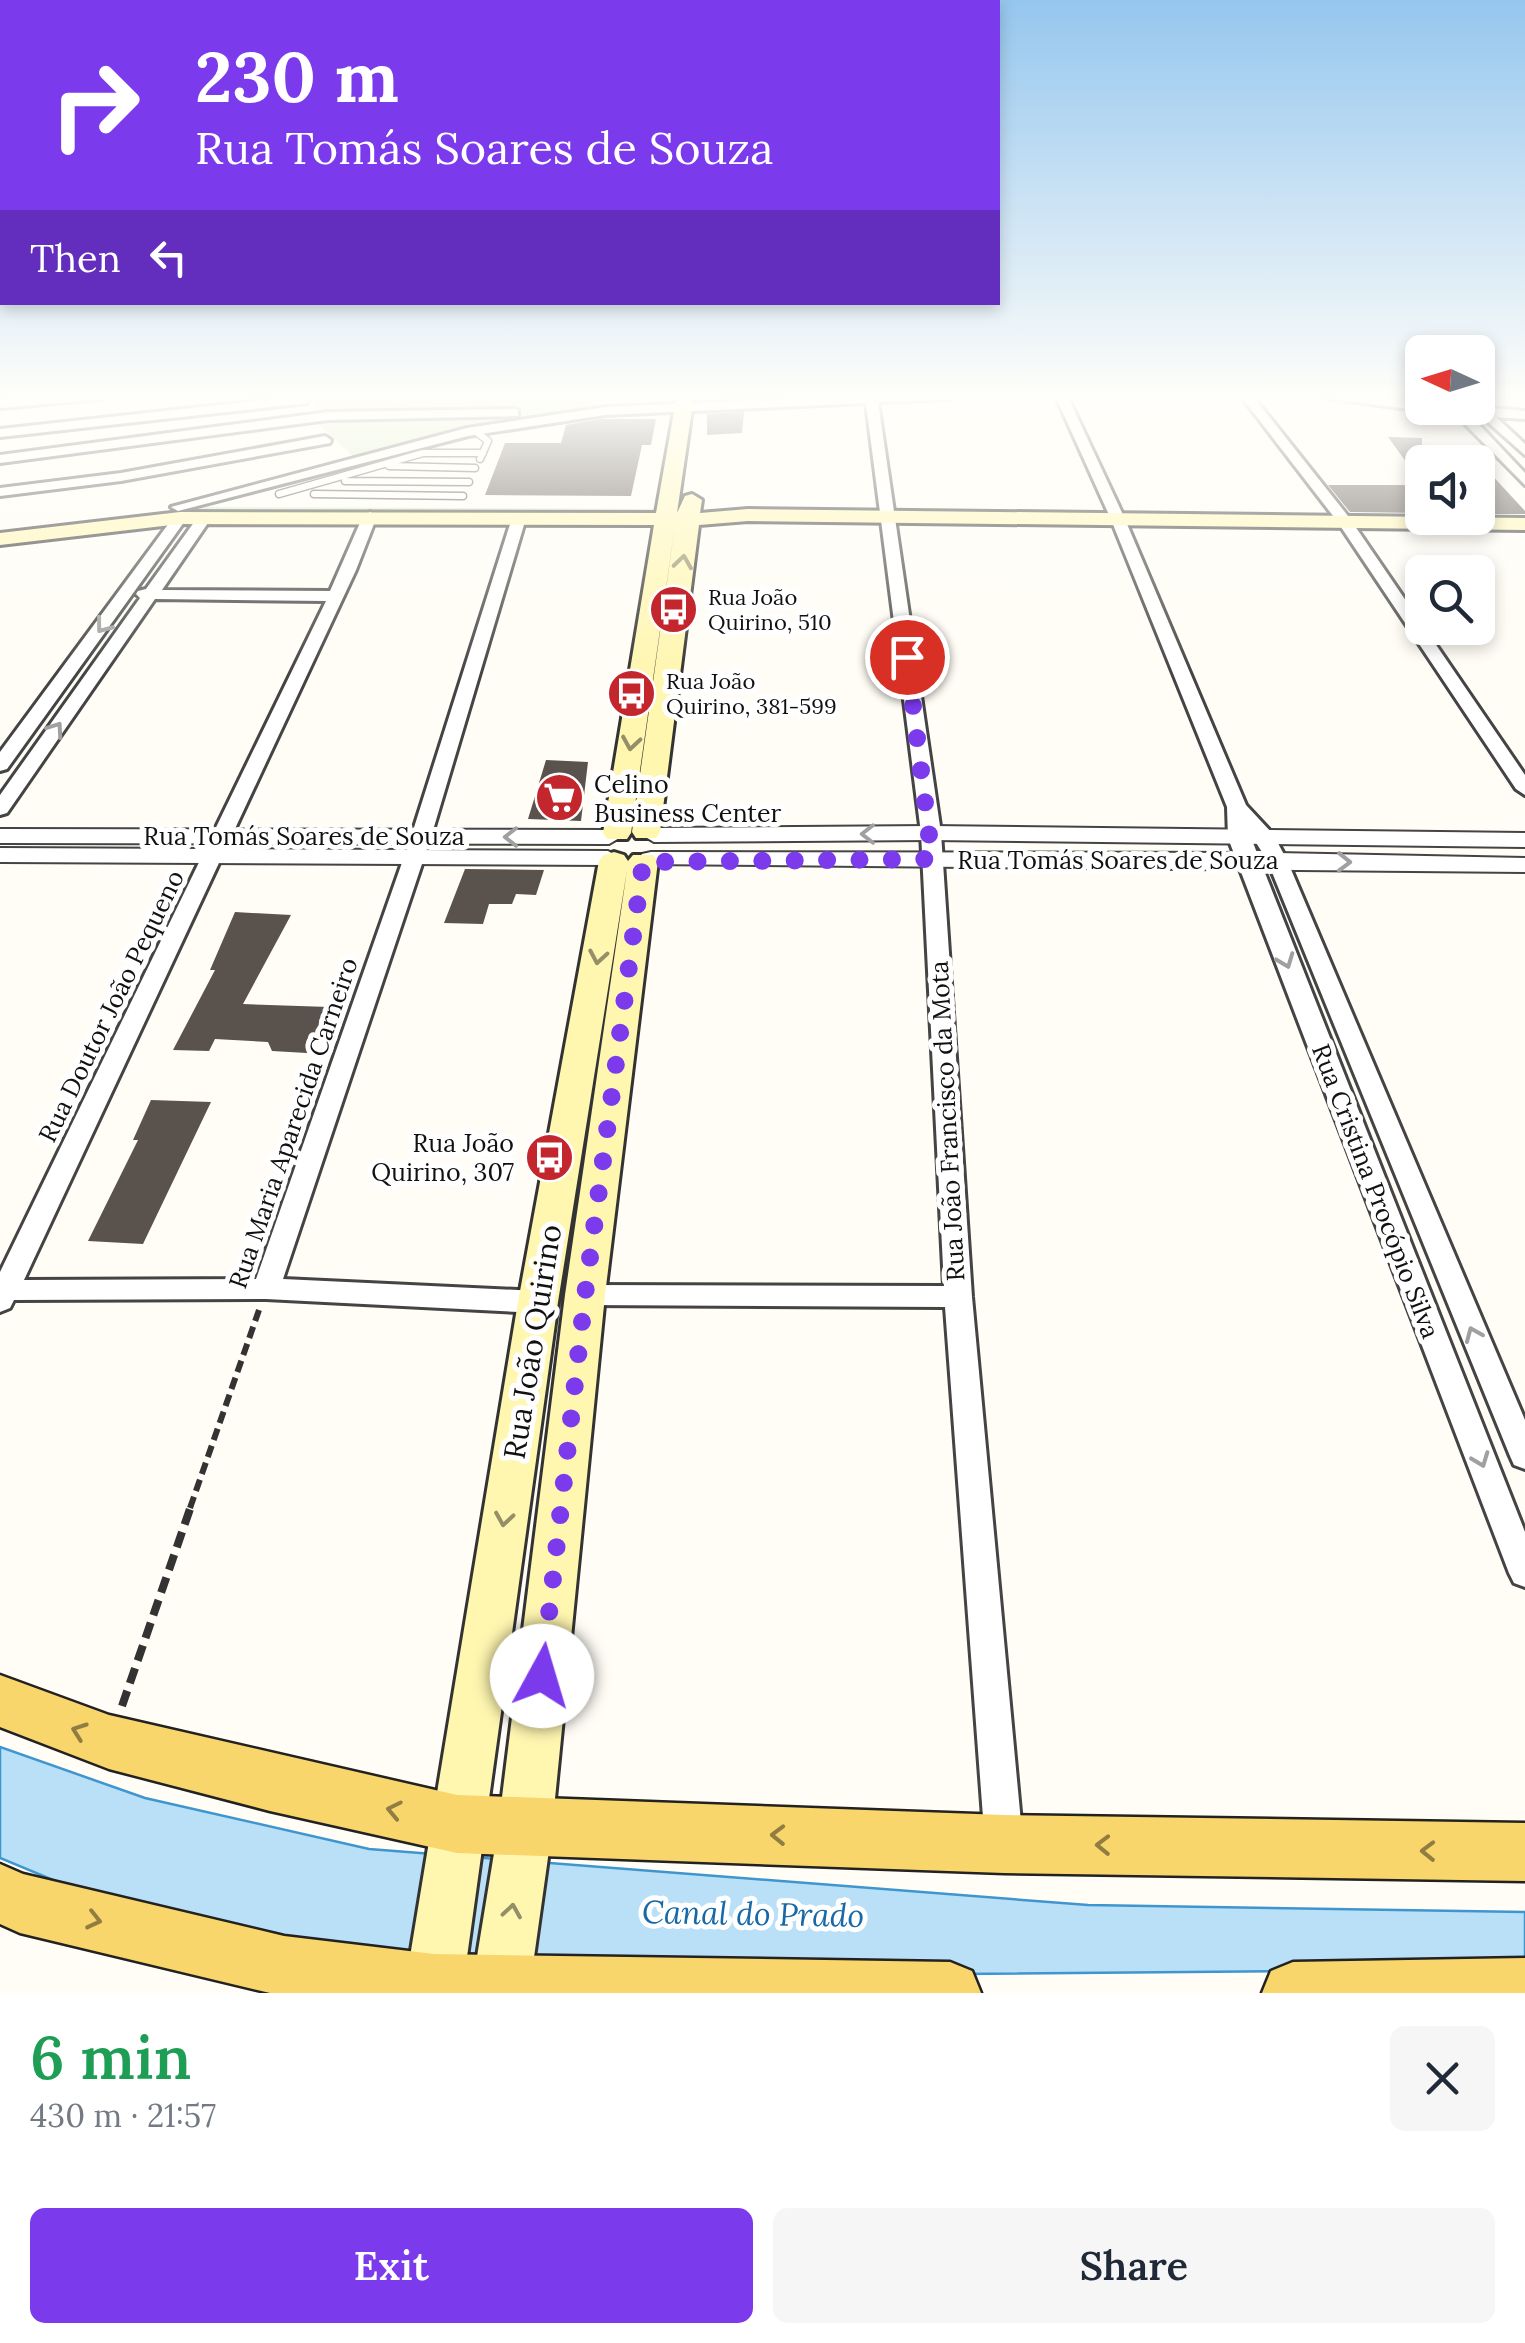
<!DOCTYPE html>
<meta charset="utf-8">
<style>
body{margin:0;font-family:Lora,serif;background:#f6f6f7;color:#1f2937;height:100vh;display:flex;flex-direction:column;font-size:38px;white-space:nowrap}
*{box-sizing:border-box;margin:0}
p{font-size:32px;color:#747a83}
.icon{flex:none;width:55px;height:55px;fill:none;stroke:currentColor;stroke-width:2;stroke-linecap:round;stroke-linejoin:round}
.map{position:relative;height:1993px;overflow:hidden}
.details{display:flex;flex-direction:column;background:#fff;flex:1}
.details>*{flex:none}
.hud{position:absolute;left:0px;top:0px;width:1000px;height:305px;box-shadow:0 5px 15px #0003;background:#7c3aed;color:#fff;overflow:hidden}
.needle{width:65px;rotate:274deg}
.tools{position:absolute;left:1405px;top:335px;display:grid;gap:20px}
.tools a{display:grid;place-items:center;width:90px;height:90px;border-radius:15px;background:#fff;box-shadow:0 5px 15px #0003;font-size:50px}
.pin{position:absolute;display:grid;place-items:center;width:85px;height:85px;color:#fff;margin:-42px;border:5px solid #fff;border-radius:50%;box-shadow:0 2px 10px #0007}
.me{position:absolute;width:110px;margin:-55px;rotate:6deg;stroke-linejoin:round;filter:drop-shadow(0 0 8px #0008)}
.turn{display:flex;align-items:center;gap:35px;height:210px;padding:0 30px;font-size:45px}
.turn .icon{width:130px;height:130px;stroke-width:2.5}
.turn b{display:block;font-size:70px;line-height:85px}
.then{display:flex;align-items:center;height:95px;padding:0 30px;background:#0003;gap:20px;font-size:38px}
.round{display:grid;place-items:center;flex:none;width:105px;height:105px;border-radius:15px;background:#f6f6f7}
.summary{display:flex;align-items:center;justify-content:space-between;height:170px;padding:0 30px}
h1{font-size:60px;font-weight:600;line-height:75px;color:#1e9e55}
.primary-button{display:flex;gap:20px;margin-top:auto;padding:20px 30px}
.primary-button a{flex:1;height:115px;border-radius:15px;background:#7c3aed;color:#fff;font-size:40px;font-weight:600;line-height:115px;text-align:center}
.primary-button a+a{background:#f6f6f7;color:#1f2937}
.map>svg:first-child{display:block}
.green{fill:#d5ebbd}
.water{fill:#b9e0f7;stroke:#3f96cf;stroke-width:2.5}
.building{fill:#5a524d}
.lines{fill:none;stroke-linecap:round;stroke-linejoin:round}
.service-casing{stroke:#444;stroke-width:9}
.minor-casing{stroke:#444;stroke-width:6}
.tertiary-casing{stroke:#444;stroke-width:4}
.secondary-casing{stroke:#333;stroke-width:6}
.primary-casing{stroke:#222;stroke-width:5}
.path-far1{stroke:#333;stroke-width:6;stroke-dasharray:12 6;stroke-linecap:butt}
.path{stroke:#333;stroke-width:8;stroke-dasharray:16 8;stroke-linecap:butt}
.service{stroke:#fff;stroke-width:6}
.minor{fill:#fff;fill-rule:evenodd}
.tertiary{fill:#fff;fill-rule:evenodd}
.secondary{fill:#fff6b0;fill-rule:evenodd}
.primary{fill:#f9d66b;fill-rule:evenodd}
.oneway{stroke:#948f68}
.oneway2{stroke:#a0a0a0}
.oneway3{stroke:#917d42}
.route{stroke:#7c3aed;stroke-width:18;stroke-dasharray:0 32.4}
.labels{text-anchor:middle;stroke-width:10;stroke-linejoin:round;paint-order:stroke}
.far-poi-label{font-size:22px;fill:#111;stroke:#fff;text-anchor:start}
.poi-label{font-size:25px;fill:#111;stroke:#fff;text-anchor:start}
.street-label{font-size:25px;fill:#111;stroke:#fff}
.near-street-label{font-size:30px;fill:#111;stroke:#fff}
.near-water-label{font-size:32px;font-style:italic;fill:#1768a6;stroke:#fff}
</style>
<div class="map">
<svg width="1525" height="1993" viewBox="0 0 1525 1993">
<rect width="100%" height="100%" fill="#fffdf5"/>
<!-- green -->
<path class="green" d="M310,395H594L589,410L449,431L354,457L313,419L318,410Z
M205,507L665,509L662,518L301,515L0,538V531Z"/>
<!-- water -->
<path class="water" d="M0,1747L145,1798L369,1849L1088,1905L1525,1912V1969L842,1975L312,1951L106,1902L0,1858Z"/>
<!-- building -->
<path class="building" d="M744,412L742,433L707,435V414Z
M601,419H656L651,445H642L631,496L485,495L505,443H561L566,425Z
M1388,437L1422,438V484Z
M1478,460L1525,511V514H1478Z
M1328,485H1422V513L1350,512Z
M546,760L588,762L581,821L528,819Z
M465,869L544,870L536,895L516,894L512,904H489L483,924L444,923Z
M235,912L291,915L243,1004L329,1007L307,1053L272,1051L268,1042L215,1039L209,1051L173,1050L215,970H210Z
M151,1100L211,1102L143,1244L88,1241L138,1140H133Z"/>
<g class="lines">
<defs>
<path id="service" d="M475,431L488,441L480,459
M389,466L475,468
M345,481L469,482
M279,494L423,453H483
M314,494L463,496"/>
<path id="minor" d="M64,395H107L101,399L0,408V400Z
M880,395H957L951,399L878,402L941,833L972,1297L1023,1844L1017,1857L1004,1863L991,1857L985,1844L945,1307L585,1305L575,1302L571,1295L575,1288L585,1285L944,1286L921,833L866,403L605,415L468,436L178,511L171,507L467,428L605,407Z
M1055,395H1067L1124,517L1246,805L1273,834L1287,860L1525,1420V1469L1514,1465L1510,1456L1267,860L1248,830L1525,1532V1587L1514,1583L1509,1573L1228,838L1227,807L1110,517Z
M1240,395H1252L1348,516L1525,775V795L1516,789L1337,521Z
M1306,395H1342L1422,403V408H1428L1422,411Z
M303,396L309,400L307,403L0,437V429Z
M1483,407L1525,411V419L1496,417L1525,444V455L1481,416L1470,415L1525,473V485L1455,414L1445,410Z
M514,409L518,410V416L328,420L0,463V455L328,412Z
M325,436L331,440L330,443L121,481L0,496V488L121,473Z
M370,512L377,516L356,570L24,1280L256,1279L411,837L512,518L519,514L526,518L431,837L283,1279L538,1291L548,1295L552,1302L548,1309L538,1313L266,1299L14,1300L10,1308L0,1312V1272L326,601L155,599L7,813L0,815V795L140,598L136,594L138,591L146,589L200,514L212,517L162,590L330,591L363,516Z
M175,515L187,518L7,769L0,771V752Z"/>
<path id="tertiary" d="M931,826L1525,833V847L931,840L654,842L642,835L654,828Z
M0,829L609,830L621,837L609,844L0,843Z
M0,848L608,851L620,858L608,865L0,862Z
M651,852L1277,853L1525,858V872L642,864L639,859L642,854Z"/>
<path id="secondary" d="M677,395H694L677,513L685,496L692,494L702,500L700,513L748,509L1525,518V530L748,521L699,525L660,832L656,838H636L632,832L675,525L631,833L627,839H607L603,833L654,525L180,524L0,545V533L180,512L656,513Z
M614,852L624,855L628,861L633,855H653L658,861L605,1295L552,1829L529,1993H471L498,1829L565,1295L627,870L558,1302L462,1993H404L518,1302L599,861L604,855Z"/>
<path id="primary" d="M0,1675L109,1715L457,1795L1004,1815L1525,1823V1881L1004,1873L457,1853L270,1811L109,1769L0,1727Z
M0,1864L23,1874L284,1936L434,1954L950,1962L972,1971L981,1993H270L20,1933L0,1924Z
M1525,1958V1993H1262L1271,1971L1293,1962Z"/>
</defs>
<!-- service casing -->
<use href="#service" class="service-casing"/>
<!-- minor casing -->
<use href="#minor" class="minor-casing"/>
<!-- tertiary casing -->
<use href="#tertiary" class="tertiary-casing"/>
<!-- secondary casing -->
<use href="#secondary" class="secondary-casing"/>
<!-- primary casing -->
<use href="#primary" class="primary-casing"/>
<!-- path-far1 -->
<path class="path-far1" d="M190,1508L259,1310"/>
<!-- path -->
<path class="path" d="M122,1706L191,1506"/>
<!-- service -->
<use href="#service" class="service"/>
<!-- minor -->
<use href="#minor" class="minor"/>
<!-- tertiary -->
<use href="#tertiary" class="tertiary"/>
<!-- secondary -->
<use href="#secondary" class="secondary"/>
<!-- primary -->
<use href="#primary" class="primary"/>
</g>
<!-- one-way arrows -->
<defs><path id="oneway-chevron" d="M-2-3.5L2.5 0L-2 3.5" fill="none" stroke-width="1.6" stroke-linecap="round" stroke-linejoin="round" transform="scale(2.5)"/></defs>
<g class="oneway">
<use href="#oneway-chevron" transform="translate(683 562) rotate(-82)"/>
<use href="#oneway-chevron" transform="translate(631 743) rotate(99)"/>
<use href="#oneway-chevron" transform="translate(598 957) rotate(100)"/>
<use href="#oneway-chevron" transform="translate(504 1519) rotate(99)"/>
<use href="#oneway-chevron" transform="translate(512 1911) rotate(-81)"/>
</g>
<g class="oneway2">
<use href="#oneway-chevron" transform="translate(103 626) rotate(127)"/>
<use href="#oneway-chevron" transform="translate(56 729) rotate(-55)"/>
<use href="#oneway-chevron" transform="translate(868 834) rotate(180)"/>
<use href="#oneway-chevron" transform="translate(511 837) rotate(180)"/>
<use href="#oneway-chevron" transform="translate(1344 862) rotate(1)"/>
<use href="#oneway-chevron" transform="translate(1286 961) rotate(69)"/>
<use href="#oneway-chevron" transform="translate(1473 1334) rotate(-113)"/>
<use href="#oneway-chevron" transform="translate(1481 1460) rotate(69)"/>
</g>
<g class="oneway3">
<use href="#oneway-chevron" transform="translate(79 1731) rotate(-160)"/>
<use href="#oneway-chevron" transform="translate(394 1810) rotate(-168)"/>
<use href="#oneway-chevron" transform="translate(778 1835) rotate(-179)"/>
<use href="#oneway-chevron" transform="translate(1103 1845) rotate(-179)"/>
<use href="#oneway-chevron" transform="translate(1428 1851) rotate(-179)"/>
<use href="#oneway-chevron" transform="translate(94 1920) rotate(13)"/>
</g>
<!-- sky -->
<linearGradient id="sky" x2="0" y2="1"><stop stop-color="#95c6ee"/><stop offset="0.59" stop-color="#fffefa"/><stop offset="1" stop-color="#fffefa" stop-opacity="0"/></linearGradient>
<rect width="1525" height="674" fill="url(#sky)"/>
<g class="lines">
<!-- route -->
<path class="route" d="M542,1676L585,1295L643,862L932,859L907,657"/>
</g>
<!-- icons -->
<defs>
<symbol id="bus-disc" viewBox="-11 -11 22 22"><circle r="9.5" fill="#c4262e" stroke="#fff"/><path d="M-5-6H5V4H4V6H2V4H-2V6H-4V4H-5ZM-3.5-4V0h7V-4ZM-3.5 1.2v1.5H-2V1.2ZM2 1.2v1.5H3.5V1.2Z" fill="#fff"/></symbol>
<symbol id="supermarket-disc" viewBox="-11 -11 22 22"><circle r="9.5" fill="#c4262e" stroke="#fff"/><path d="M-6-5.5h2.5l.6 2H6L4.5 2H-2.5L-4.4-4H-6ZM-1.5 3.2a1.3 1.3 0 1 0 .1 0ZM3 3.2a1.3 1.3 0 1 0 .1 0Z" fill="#fff"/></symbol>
</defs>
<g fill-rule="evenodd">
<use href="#bus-disc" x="646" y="582" width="55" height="55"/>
<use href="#bus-disc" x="604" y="666" width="55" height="55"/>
<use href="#supermarket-disc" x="532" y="770" width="55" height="55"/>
<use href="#bus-disc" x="522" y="1130" width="55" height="55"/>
</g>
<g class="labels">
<!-- far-poi labels -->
<g class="far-poi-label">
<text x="708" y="605">Rua João<tspan x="708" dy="25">Quirino, 510</tspan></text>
<text x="666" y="689">Rua João<tspan x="666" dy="25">Quirino, 381-599</tspan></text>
</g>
<!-- poi labels -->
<g class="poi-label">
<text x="594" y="793">Celino<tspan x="594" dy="29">Business Center</tspan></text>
<text x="514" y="1152" text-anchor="end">Rua João<tspan x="514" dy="29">Quirino, 307</tspan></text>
</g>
<!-- street labels -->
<g class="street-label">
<text x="304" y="845">Rua Tomás Soares de Souza</text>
<text x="1118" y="869">Rua Tomás Soares de Souza</text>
<text transform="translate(111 1006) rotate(-64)" y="9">Rua Doutor João Pequeno</text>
<text transform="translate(947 1121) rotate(-93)" y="9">Rua João Francisco da Mota</text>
<text transform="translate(293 1123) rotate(-71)" y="9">Rua Maria Aparecida Carneiro</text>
<text transform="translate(1376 1191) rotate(69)" y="9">Rua Cristina Procópio Silva</text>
</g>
<!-- near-street labels -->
<g class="near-street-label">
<text transform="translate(533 1342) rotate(-81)" y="10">Rua João Quirino</text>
</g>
<!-- near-water labels -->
<g class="near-water-label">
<text transform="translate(753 1914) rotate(1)" y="11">Canal do Prado</text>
</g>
</g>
</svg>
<div class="tools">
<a><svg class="needle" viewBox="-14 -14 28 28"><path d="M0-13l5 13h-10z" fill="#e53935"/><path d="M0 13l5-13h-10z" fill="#747a83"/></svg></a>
<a><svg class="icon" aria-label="sound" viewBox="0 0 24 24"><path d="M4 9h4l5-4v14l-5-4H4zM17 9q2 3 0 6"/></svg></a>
<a><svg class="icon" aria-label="search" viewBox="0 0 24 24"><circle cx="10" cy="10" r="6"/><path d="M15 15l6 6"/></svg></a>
</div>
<div class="pin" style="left:907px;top:657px;background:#d93025"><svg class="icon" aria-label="arrive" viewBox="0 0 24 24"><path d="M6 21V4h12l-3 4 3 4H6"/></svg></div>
<svg class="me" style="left:542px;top:1676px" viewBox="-20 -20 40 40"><circle r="19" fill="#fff"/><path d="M0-13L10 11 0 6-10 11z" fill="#7c3aed"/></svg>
<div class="hud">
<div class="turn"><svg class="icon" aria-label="right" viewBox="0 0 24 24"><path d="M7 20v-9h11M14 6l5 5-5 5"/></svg><div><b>230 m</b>Rua Tomás Soares de Souza</div></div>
<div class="then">Then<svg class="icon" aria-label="left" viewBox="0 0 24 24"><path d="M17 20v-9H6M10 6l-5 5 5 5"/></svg></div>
</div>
</div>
<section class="details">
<div class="summary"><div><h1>6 min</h1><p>430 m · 21:57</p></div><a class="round"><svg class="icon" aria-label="close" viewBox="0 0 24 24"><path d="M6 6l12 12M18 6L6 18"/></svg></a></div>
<div class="primary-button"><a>Exit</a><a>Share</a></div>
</section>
